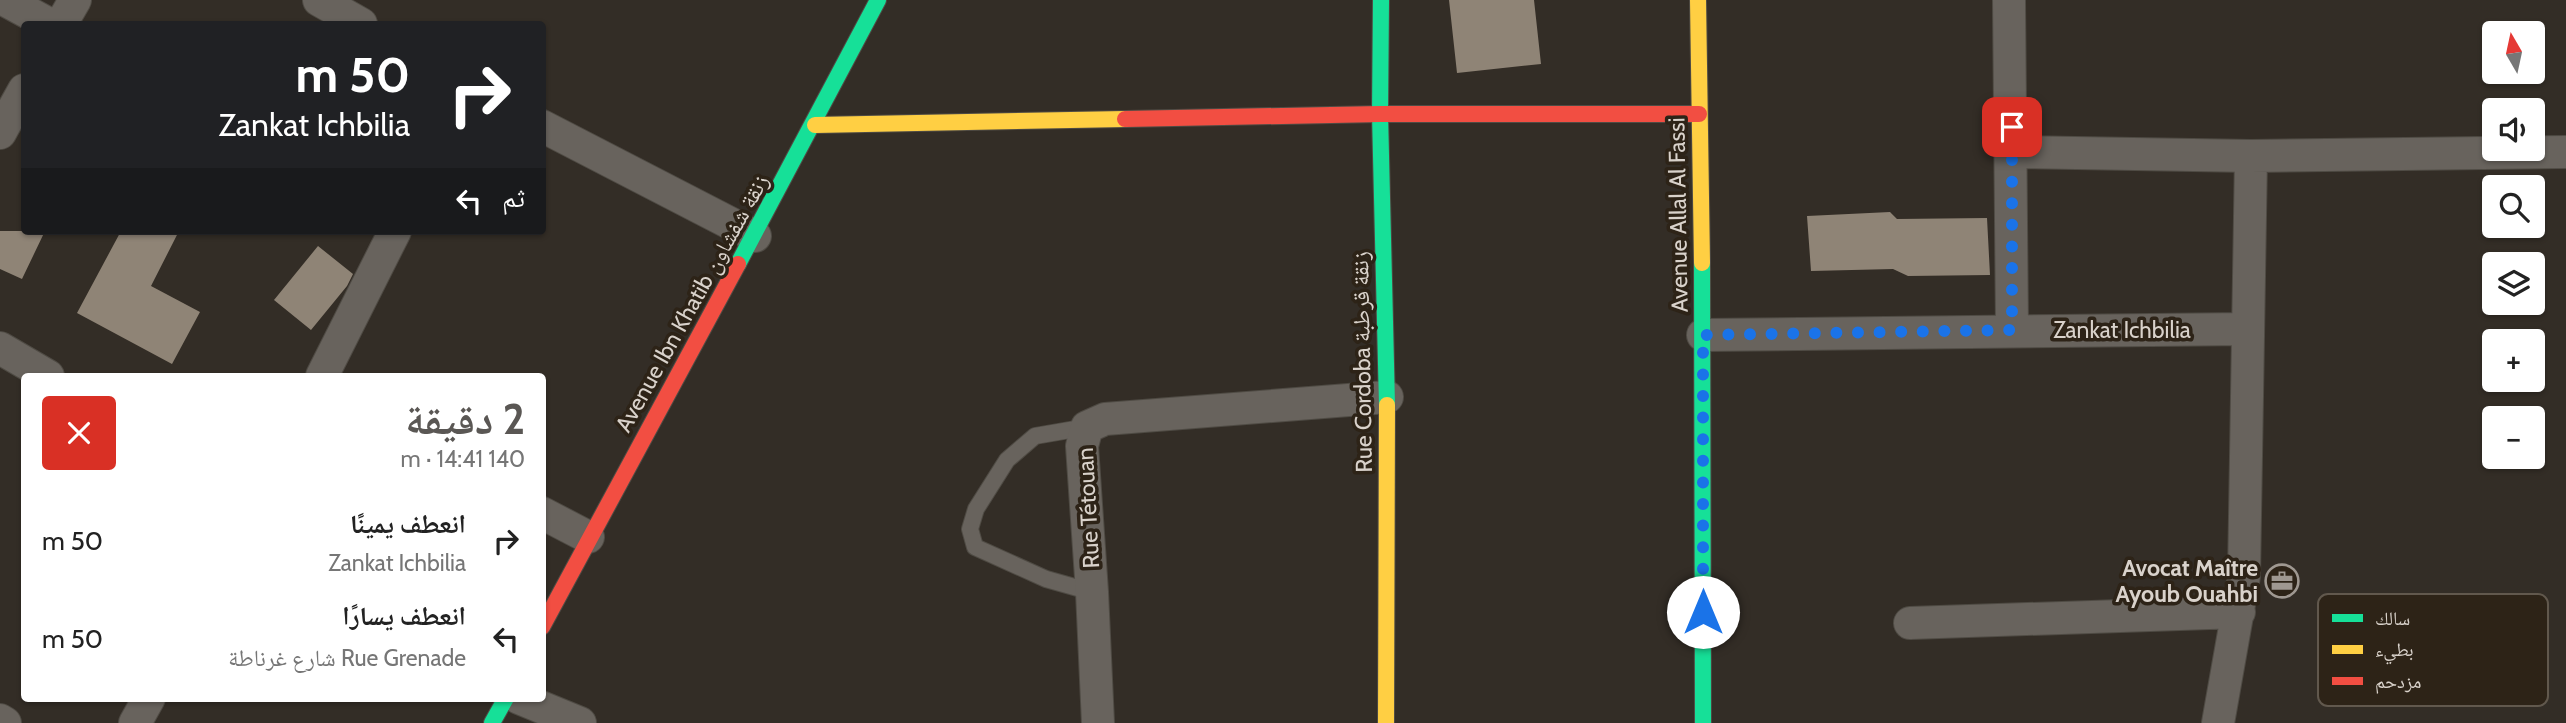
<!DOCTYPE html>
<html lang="ar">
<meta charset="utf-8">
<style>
body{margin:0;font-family:Cabin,"Noto Naskh Arabic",sans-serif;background:#f6f6f6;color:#222;direction:rtl;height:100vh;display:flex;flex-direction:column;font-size:26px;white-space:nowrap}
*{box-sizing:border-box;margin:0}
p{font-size:23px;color:#767676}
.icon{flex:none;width:38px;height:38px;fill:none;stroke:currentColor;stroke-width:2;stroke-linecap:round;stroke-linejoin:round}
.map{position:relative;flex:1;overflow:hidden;direction:ltr}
.sheet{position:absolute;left:21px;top:373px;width:525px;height:329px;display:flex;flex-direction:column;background:#fff;border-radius:7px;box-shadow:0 2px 5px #0004;direction:rtl}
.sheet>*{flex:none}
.guide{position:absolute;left:21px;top:21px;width:525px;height:214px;border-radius:7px;box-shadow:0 2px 5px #0004;direction:rtl;background:#202124;color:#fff;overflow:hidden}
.needle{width:46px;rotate:351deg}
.fabs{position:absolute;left:2482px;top:21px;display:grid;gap:14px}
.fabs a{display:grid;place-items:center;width:63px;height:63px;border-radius:7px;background:#fff;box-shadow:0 2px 5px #0004;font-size:35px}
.pin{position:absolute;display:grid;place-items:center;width:60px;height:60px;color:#fff;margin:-30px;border-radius:14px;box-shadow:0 4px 10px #0006}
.me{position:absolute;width:77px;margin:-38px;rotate:0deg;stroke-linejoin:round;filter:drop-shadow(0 0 5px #0008)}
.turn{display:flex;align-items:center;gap:24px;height:147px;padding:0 21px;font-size:32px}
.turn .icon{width:91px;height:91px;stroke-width:2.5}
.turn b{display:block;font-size:49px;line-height:60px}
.then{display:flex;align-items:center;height:66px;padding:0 21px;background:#0003;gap:14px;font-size:26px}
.round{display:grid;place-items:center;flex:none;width:74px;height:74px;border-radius:7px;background:#f6f6f6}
.headline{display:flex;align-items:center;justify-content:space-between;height:119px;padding:0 21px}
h1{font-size:42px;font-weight:700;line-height:52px;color:#5a5754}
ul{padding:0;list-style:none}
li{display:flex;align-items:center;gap:21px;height:98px;padding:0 21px}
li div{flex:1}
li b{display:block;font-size:26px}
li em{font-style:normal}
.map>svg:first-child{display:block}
.building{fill:#8f8476}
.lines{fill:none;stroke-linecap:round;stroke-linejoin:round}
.lane-casing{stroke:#4f4b44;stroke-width:18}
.street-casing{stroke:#4f4b44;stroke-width:34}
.fast-casing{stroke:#4f4b44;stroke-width:18}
.slow-casing{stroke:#4f4b44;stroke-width:18}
.jam-casing{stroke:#4f4b44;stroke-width:18}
.lane{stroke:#68635d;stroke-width:16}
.street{stroke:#68635d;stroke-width:32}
.fast{stroke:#16e098;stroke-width:16}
.slow{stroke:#ffcf43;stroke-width:16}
.jam{stroke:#f24e42;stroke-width:16}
.route{stroke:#1a73e8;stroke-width:12;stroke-dasharray:0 21.6}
.labels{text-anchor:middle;stroke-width:7;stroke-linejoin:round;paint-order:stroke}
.street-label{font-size:23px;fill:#d9d2cb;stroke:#2d2317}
.poi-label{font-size:23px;font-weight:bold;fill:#d9d2cb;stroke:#2d2317;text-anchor:end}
.key{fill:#2d2317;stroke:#61584d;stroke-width:2}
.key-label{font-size:19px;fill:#d9d2cb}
</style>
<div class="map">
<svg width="2566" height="723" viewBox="0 0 2566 723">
<rect width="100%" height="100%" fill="#332d26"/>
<!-- building -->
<path class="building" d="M1449,0H1534L1541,64L1457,73Z
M1890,212L1897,219L1987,218L1990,275L1908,276L1893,269L1811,271L1807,216Z
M0,231H45L22,279L0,269Z
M121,231H179L151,286L200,312L172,364L77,313Z
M318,246L353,274L347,286L311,330L274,300Z"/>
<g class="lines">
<defs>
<path id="lane" d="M1087,427L1035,436L1007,460L976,509L970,529L975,547L1046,579L1092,592"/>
<path id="street" d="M5,0L49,24
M319,0L361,24
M2009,0L2012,330
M61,24L75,0
M542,126L755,236
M0,133L24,90
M2012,152L2251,156L2566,152
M1703,335L2247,329
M0,348L48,376
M322,376L395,231
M542,513L588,537
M1910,623L2239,612
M519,698L580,723
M0,720L5,723
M135,723L149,698
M1098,723L1092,592L1082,446L1087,427L1105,419L1387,397
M2218,723L2244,576L2251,156"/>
<path id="fast" d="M1381,0L1380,114L1387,405
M1702,263L1703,723
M738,264L878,0
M492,723L506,698"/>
<path id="slow" d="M1698,0L1702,263
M815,125L1125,119
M1386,723L1387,405"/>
<path id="jam" d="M1125,119L1380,114H1699
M542,627L738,264"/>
</defs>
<!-- lane casing -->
<use href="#lane" class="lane-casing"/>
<!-- street casing -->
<use href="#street" class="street-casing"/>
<!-- fast casing -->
<use href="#fast" class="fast-casing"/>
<!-- slow casing -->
<use href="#slow" class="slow-casing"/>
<!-- jam casing -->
<use href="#jam" class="jam-casing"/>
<!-- lane -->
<use href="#lane" class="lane"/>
<!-- street -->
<use href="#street" class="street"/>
<!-- fast -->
<use href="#fast" class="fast"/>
<!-- slow -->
<use href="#slow" class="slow"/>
<!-- jam -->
<use href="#jam" class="jam"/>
</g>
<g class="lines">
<!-- route -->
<path class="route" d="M1703,612V335L2012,330V127"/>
</g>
<!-- icons -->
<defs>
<symbol id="office-ring" viewBox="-11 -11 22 22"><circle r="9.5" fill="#2d2317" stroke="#9f9891" stroke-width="1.5"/><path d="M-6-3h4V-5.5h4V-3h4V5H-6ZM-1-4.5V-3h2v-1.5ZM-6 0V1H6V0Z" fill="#9f9891"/></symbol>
</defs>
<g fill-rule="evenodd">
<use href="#office-ring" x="2263" y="562" width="38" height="38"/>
</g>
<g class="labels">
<!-- street labels -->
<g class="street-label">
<text transform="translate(1678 215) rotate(-91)" y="8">Avenue Allal Al Fassi</text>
<text transform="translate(692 303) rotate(-61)" y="8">Avenue Ibn Khatib زنقة شفشاون</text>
<text x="2122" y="338">Zankat Ichbilia</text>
<text transform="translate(1362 362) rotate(-91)" y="8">Rue Cordoba زنقة قرطبة</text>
<text transform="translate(1088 508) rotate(-93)" y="8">Rue Tétouan</text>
</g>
<!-- poi labels -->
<g class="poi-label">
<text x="2258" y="576">Avocat Maître<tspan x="2258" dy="26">Ayoub Ouahbi</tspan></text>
</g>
</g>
<!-- legend -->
<rect x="2318" y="594" width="230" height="112" rx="10" class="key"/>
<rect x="2332" y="614" width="31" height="8" fill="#16e098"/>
<rect x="2332" y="645" width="31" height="9" fill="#ffcf43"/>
<rect x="2332" y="677" width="31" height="8" fill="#f24e42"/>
<g class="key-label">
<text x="2375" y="625">سالك</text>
<text x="2375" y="656">بطيء</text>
<text x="2375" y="688">مزدحم</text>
</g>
</svg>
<div class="fabs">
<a><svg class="needle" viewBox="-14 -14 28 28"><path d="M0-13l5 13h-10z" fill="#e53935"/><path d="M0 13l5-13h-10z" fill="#767676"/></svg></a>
<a><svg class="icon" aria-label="sound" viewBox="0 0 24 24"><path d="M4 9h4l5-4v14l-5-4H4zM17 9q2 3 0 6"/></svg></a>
<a><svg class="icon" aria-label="search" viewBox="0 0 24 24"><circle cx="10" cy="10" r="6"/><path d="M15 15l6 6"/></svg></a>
<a><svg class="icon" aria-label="layers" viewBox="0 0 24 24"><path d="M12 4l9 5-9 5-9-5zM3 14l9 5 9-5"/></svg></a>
<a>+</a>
<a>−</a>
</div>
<div class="pin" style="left:2012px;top:127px;background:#d93025"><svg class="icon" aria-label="arrive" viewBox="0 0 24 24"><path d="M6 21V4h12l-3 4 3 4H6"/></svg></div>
<svg class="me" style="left:1703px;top:612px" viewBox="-20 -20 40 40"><circle r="19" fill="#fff"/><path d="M0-13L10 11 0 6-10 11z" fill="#1a73e8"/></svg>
<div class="guide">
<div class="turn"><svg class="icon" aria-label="right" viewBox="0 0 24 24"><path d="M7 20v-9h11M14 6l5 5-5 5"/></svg><div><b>50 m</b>Zankat Ichbilia</div></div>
<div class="then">ثم<svg class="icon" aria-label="left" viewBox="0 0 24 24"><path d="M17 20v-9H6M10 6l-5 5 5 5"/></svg></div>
</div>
<section class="sheet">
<div class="headline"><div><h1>2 دقيقة</h1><p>140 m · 14:41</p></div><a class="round" style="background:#d93025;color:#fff"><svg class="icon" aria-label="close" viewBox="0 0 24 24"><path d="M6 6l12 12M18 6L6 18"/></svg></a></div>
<ul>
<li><svg class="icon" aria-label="right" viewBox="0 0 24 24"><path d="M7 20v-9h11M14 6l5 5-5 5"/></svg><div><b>انعطف يمينًا</b><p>Zankat Ichbilia</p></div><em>50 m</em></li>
<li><svg class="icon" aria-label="left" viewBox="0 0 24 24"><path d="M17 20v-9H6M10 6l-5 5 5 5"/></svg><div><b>انعطف يسارًا</b><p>Rue Grenade شارع غرناطة</p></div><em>50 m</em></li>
</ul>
</section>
</div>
